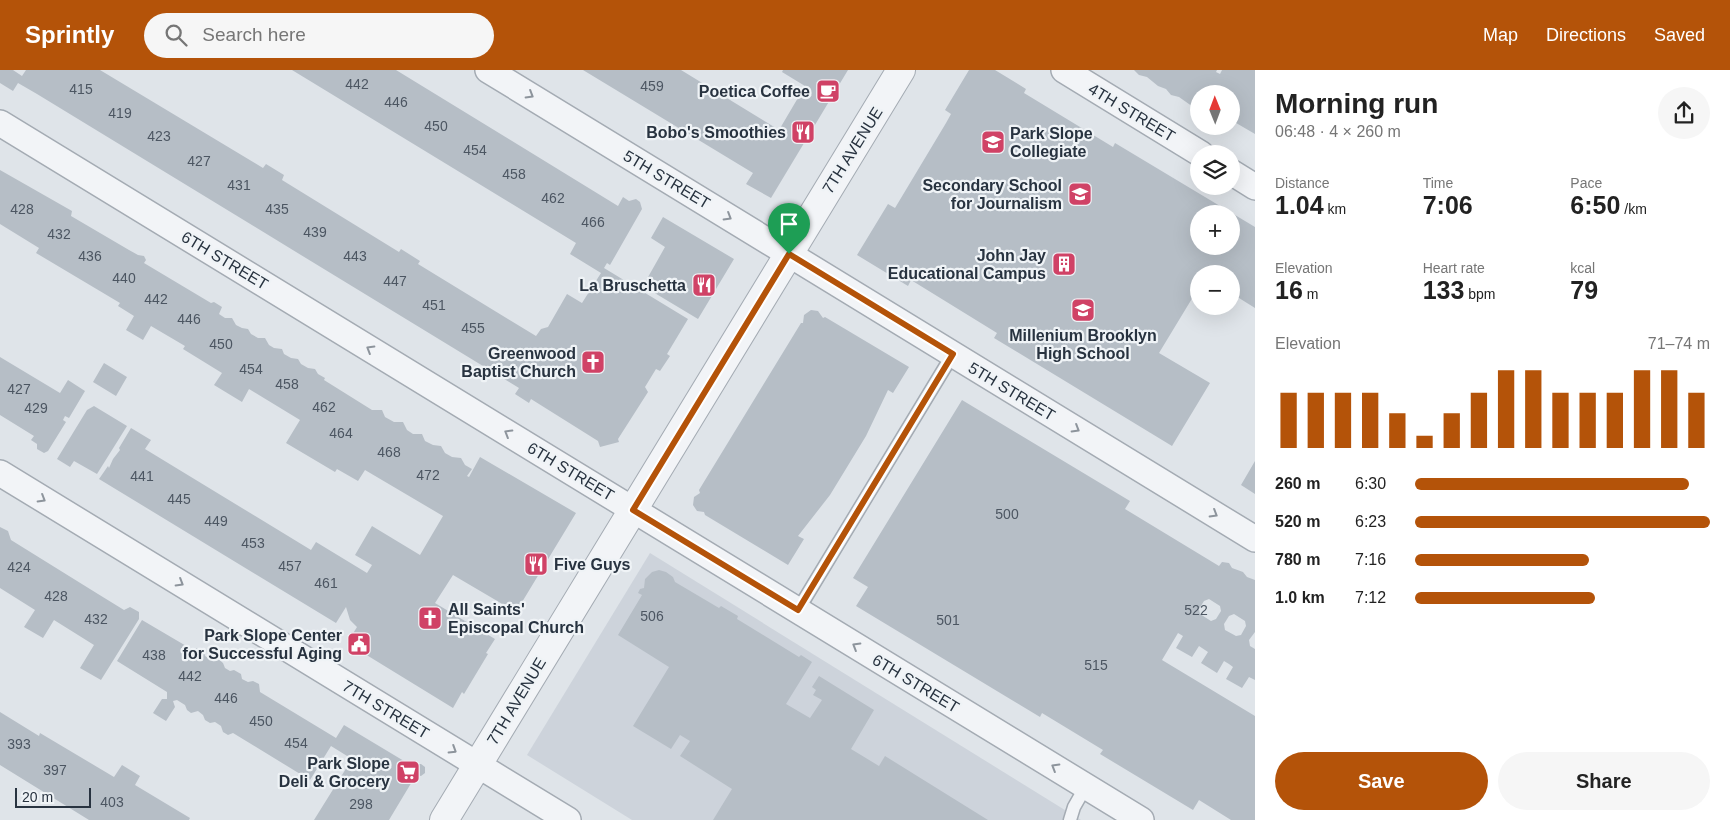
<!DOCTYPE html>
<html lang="en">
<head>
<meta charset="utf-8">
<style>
  body { margin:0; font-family:Arial,sans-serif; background:#f6f6f6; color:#222; height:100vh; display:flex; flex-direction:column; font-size:19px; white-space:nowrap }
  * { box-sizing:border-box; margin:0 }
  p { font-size:16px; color:#767676 }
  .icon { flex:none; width:28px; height:28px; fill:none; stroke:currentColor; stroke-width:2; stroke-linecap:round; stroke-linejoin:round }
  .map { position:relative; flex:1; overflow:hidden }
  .side { display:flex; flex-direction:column; background:#fff; width:475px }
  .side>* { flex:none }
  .needle { width:32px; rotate:359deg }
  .buttons { position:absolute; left:1190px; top:15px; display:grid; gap:10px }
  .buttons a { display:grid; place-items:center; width:50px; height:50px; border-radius:50%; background:#fff; box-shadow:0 5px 20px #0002; font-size:25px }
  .scale { position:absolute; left:15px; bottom:12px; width:76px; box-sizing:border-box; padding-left:5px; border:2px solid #283340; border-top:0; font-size:14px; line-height:18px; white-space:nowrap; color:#283340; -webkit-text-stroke:4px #eff3f6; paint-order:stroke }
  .pin { position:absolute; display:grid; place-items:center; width:42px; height:42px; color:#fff; margin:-51px -21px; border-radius:50% 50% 50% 0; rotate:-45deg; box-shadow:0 0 5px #0007 }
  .pin .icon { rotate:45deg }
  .round { display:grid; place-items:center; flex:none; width:52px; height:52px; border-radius:26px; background:#f6f6f6 }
  .overview { display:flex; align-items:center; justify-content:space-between; height:85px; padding:0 20px }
  h1 { font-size:28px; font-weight:800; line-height:38px }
  .figures { display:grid; grid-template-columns:repeat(3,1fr); gap:8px; height:85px; padding:5px 20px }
  .figures div { display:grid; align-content:center }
  .figures b { font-size:25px; font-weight:800 }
  .figures small { font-size:14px; font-weight:400 }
  .figures p { font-size:14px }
  .chart { height:140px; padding:10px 20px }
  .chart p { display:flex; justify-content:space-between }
  .chart svg { width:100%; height:90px; margin-top:5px; stroke:#b45309; stroke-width:6 }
  .primary-button { display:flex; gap:10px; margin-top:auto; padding:10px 20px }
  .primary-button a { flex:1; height:58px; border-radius:30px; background:#b45309; color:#fff; font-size:20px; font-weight:800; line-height:58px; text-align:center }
  .primary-button a+a { background:#f6f6f6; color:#222 }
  ul { padding:0 20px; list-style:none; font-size:16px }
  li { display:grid; grid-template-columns:80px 60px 1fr; align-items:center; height:38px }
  li i { height:12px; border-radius:6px; background:#b45309 }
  header { display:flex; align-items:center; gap:30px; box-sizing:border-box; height:70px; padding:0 25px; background:#b45309; color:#fff }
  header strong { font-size:24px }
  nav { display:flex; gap:28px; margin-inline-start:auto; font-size:18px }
  .search { width:350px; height:45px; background:#f6f6f6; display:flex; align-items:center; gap:12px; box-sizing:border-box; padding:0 18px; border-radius:28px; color:#767676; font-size:19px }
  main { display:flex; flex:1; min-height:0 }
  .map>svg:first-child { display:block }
</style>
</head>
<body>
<header>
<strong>Sprintly</strong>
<div class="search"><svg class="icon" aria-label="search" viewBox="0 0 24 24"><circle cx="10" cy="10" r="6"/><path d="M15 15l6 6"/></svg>Search here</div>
<nav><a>Map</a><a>Directions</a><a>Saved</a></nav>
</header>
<main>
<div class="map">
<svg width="1255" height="750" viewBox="0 0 1255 750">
  <rect width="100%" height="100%" fill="#dfe4e9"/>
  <path fill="#cdd3db" d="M650 483 1081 750H632L527 685Z"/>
  <path fill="#b6bec6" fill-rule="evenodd" d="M0 0H13L22 6 26 0H100L263 98 266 94 284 105 282 110 399 182 401 179 420 191 418 194 536 266 541 259 548 257 567 224 582 233 601 203 570 184 576 173 292 0H396L618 136 623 127 629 131 636 129 640 132 642 139 610 195 607 193 604 198 688 249 667 284 670 286 660 301 656 299 645 317 648 322 618 369 619 372 600 377 598 371 531 329 529 333 515 324 519 318 37 24 18 13 13 21 0 13Z
    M583 0H681L779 60 805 16 782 2 783 0H848L771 128 746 114 753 103Z
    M969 0H995L1026 19 1024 23 1113 77 1115 73 1255 157V238L1231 223V204H1199V217L1159 283 1210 313 1172 376 994 268 997 263 911 210 908 216 857 185 888 134 895 138 946 53 951 44 945 40ZM1199 144H1231V176H1199Z
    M1134 0H1217L1216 2 1220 4 1222 0H1255V64L1231 50V24H1199V39H1196L1179 27 1171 25 1166 19 1158 16 1147 7 1139 5Z
    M0 100 72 141 71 146 129 180 138 185 144 186 146 190 144 193 211 233 214 232 222 237 219 244 225 248H232L236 255 242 258 248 259 251 264 258 268H265L269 275 274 278 282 279 284 284 291 288 298 289 301 294 308 298 315 299 318 304 325 308 324 310 372 340H382L385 347 394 352H403L407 360 413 364H422L425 371 433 375 441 376 445 383 452 387 461 388 465 395 472 399 467 406 469 407 480 387 576 443 516 542 453 505 435 533 495 569 486 583 488 584 464 624 462 622 453 638 347 573 357 557 350 550 346 537 336 553 99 409 108 396 109 398 113 389 120 380 119 378 131 358 151 370 145 379 311 480 316 472 367 503 372 495 355 485 372 456 420 485 443 446 365 400 358 411 337 399 335 402 286 373 300 350 249 319 242 332 214 315 222 303 183 279 185 276 151 256 143 270 126 260 134 246 118 236 120 233 36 183 39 178 0 154Z
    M663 147 734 189 698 249 643 216 665 177 651 168Z
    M811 240 818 241 823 248 825 247 909 297 893 323 888 320 866 366 830 425 798 466 804 469 788 495 705 445 704 442 697 441 693 435 694 427 700 423 699 420 801 253H803L804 245Z
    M0 287 60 323 68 310 85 321 69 348 65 346 63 350 66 352 48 381 44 383 37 379V374L31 370 34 366 0 345Z
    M104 293 127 307 116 326 93 312Z
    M962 330 1130 431 1125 439 1219 496 1222 492 1229 493 1232 498 1243 502 1247 507 1255 510V562L1249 570 1250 576 1255 579V610L1249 607 1242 618 1226 609 1233 597 1229 594 1224 591 1217 603 1201 593 1208 582 1199 576 1192 587 1176 578 1183 566 1178 563 1162 590 1255 646V750H1231L1199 730 1193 740 1100 684 1103 680 1042 643 1040 647 856 536 868 517 853 508ZM1209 529 1220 536 1221 541 1216 549 1211 551 1200 544 1199 539 1204 531ZM1234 544 1245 551 1246 556 1241 565 1236 566 1225 560 1224 554 1229 546Z
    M94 336 127 356 97 404 74 391 70 397 57 389 87 340Z
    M1255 391V424L1241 415Z
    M0 457 8 461 11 470 98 524 124 540 130 537 139 542V549L101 610 80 598 94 575 54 550 43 568 24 557 35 540 0 518Z
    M659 500 666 502 673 507 675 512 719 538 721 536 738 546 737 549 799 587 801 585 812 592 786 634 810 648 822 630 813 625 816 620 812 617 819 606 874 640 851 679 879 696 885 686 988 750H713L732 719 680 686 690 671 680 665 671 679 633 656 669 597 618 565 642 525 638 523 640 519 644 518 645 509 652 502Z
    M142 550 193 580 197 578 204 582 205 586 212 590 217 588 223 593 225 598 230 601 234 600 241 604 242 609 248 612 253 611 259 614 260 622 336 668 344 655 414 697 417 694H421L425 697V703L421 706 416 705 389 750H314L352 689 331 676 310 710 233 663 228 665 223 662 221 656 215 652 210 653 205 650 203 645 198 641 191 643 187 640 185 635 177 630 173 631 175 637 166 651 153 643 162 629H167V622L117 591Z
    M0 642 39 666 40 663 114 707 122 695 140 706 135 715 190 748 189 750H89L0 695Z"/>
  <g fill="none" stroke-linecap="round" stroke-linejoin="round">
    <g stroke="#a4abb3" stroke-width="15">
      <path id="service" d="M798 540 953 284
        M1070 750 1074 737 1086 716"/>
    </g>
    <g stroke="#a4abb3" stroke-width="28">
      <path id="minor" d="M488 0 1255 469
        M1064 0 1201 84
        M0 53 1141 750
        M1231 102 1255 117
        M0 403 568 750"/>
    </g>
    <g stroke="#a4abb3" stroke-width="30">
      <path id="tertiary" d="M444 750 901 0"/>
    </g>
    <use href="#service" stroke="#f2f4f7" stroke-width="12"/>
    <use href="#minor" stroke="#f2f4f7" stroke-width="25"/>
    <use href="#tertiary" stroke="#f2f4f7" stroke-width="28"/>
  </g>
  <defs><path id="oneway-chevron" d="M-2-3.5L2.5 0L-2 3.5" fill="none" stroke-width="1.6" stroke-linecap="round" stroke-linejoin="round" transform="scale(1.25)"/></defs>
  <g stroke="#8d949c">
    <use href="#oneway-chevron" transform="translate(530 25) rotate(31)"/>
    <use href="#oneway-chevron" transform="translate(728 147) rotate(31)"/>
    <use href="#oneway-chevron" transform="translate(370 279) rotate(-149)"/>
    <use href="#oneway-chevron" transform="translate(1076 359) rotate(31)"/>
    <use href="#oneway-chevron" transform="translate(508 363) rotate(-149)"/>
    <use href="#oneway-chevron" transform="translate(42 429) rotate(31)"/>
    <use href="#oneway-chevron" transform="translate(1214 444) rotate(31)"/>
    <use href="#oneway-chevron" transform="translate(180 513) rotate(31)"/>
    <use href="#oneway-chevron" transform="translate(856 576) rotate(-149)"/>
    <use href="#oneway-chevron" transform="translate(453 680) rotate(32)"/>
    <use href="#oneway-chevron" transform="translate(1055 697) rotate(-149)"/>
  </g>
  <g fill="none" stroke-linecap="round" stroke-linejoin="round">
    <g stroke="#fff" stroke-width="10">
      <path id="route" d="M789 184 953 284 798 540 633 440Z"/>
    </g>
    <use href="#route" stroke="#b45309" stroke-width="6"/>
  </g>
  <defs>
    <g id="cafe-square" transform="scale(1.25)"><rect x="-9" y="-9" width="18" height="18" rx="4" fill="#d04266" stroke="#eff3f6"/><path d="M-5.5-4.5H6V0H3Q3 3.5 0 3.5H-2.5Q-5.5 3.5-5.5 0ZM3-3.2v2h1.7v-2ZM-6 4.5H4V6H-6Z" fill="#fff"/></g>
    <g id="restaurant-square" transform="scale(1.25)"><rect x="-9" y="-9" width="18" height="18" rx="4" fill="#d04266" stroke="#eff3f6"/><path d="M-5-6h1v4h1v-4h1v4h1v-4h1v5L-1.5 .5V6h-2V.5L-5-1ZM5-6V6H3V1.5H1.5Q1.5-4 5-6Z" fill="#fff"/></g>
    <g id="school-square" transform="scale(1.25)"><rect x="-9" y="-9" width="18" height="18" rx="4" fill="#d04266" stroke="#eff3f6"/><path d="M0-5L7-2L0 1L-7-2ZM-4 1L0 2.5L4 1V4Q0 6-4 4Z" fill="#fff"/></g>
    <g id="building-square" transform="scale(1.25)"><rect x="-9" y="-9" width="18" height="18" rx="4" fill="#d04266" stroke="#eff3f6"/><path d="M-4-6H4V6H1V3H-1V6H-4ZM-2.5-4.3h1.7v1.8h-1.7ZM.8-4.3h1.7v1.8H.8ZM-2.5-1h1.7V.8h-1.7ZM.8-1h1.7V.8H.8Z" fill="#fff"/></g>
    <g id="church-square" transform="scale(1.25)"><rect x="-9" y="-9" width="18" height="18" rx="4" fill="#d04266" stroke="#eff3f6"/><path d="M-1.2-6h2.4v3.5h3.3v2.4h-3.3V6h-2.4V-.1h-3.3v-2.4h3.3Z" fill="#fff"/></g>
    <g id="civic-square" transform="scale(1.25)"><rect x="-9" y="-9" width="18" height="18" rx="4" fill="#d04266" stroke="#eff3f6"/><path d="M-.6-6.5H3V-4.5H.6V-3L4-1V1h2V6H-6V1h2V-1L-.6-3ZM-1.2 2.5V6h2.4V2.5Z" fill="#fff"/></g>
    <g id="supermarket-square" transform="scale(1.25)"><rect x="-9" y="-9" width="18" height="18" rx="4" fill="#d04266" stroke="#eff3f6"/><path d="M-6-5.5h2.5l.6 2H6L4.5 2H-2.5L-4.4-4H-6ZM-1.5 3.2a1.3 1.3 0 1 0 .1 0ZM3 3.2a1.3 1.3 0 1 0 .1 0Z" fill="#fff"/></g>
  </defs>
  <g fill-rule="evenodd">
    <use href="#cafe-square" x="828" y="21"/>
    <use href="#restaurant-square" x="803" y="62"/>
    <use href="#school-square" x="993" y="72"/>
    <use href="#school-square" x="1080" y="124"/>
    <use href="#building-square" x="1064" y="194"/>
    <use href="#restaurant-square" x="704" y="215"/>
    <use href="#school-square" x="1083" y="240"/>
    <use href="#church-square" x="593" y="292"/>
    <use href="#restaurant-square" x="536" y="494"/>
    <use href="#church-square" x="430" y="548"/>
    <use href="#civic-square" x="359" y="574"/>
    <use href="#supermarket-square" x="408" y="702"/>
  </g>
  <g text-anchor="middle" stroke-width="4.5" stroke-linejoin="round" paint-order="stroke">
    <g font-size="14" fill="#4c5662">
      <text x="357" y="19">442</text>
      <text x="652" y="21">459</text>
      <text x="81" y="24">415</text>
      <text x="396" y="37">446</text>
      <text x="120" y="48">419</text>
      <text x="436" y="61">450</text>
      <text x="159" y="71">423</text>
      <text x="475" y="85">454</text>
      <text x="199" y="96">427</text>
      <text x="514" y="109">458</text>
      <text x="239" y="120">431</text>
      <text x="553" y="133">462</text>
      <text x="22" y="144">428</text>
      <text x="277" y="144">435</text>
      <text x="593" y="157">466</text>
      <text x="315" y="167">439</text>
      <text x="59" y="169">432</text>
      <text x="90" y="191">436</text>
      <text x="355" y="191">443</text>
      <text x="124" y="213">440</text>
      <text x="395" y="216">447</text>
      <text x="156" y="234">442</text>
      <text x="434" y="240">451</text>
      <text x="189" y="254">446</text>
      <text x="473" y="263">455</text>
      <text x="221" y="279">450</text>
      <text x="251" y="304">454</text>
      <text x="287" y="319">458</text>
      <text x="19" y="324">427</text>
      <text x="324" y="342">462</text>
      <text x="36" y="343">429</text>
      <text x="341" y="368">464</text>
      <text x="389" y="387">468</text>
      <text x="428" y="410">472</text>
      <text x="142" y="411">441</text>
      <text x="179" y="434">445</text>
      <text x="1007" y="449">500</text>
      <text x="216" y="456">449</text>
      <text x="253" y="478">453</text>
      <text x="290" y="501">457</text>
      <text x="19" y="502">424</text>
      <text x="326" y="518">461</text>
      <text x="56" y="531">428</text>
      <text x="1196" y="545">522</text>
      <text x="652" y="551">506</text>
      <text x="96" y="554">432</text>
      <text x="948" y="555">501</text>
      <text x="154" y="590">438</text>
      <text x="1096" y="600">515</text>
      <text x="190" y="611">442</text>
      <text x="226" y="633">446</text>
      <text x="261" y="656">450</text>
      <text x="296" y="678">454</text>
      <text x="19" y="679">393</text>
      <text x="55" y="705">397</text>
      <text x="112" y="737">403</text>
      <text x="361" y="739">298</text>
    </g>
    <g font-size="16" font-weight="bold" fill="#283340" stroke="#eff3f6" text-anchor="end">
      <text x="810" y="27">Poetica Coffee</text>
      <text x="786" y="68">Bobo's Smoothies</text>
      <text x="1010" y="69" text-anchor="start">Park Slope<tspan x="1010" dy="18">Collegiate</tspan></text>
      <text x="1062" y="121">Secondary School<tspan x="1062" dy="18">for Journalism</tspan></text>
      <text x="1046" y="191">John Jay<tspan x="1046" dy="18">Educational Campus</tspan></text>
      <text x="686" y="221">La Bruschetta</text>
      <text x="1083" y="271" text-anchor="middle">Millenium Brooklyn<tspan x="1083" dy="18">High School</tspan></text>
      <text x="576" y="289">Greenwood<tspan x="576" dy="18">Baptist Church</tspan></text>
      <text x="554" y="500" text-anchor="start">Five Guys</text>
      <text x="448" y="545" text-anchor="start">All Saints'<tspan x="448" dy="18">Episcopal Church</tspan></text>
      <text x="342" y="571">Park Slope Center<tspan x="342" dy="18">for Successful Aging</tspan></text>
      <text x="390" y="699">Park Slope<tspan x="390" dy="18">Deli &amp; Grocery</tspan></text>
    </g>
    <g font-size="16" fill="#283340" stroke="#eff3f6">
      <text transform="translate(1132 42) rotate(31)" y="6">4TH STREET</text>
      <text transform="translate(852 80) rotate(-58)" y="6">7TH AVENUE</text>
      <text transform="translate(667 109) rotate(31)" y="6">5TH STREET</text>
      <text transform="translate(225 190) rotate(31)" y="6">6TH STREET</text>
      <text transform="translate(1012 321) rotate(31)" y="6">5TH STREET</text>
      <text transform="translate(571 401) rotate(31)" y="6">6TH STREET</text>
      <text transform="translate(916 613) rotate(31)" y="6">6TH STREET</text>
      <text transform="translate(516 631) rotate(-59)" y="6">7TH AVENUE</text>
      <text transform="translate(386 639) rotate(31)" y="6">7TH STREET</text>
    </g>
  </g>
</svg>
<div class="buttons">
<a><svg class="needle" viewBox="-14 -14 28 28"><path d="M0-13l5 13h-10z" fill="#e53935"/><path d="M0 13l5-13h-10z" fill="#767676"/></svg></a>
<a><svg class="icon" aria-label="layers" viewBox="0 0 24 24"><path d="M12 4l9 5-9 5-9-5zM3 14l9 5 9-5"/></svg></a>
<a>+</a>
<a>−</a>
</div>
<div class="scale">20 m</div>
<div class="pin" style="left:789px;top:184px;background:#1e9e55"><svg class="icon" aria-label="arrive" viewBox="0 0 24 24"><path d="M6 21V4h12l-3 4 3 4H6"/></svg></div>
</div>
<section class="side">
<div class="overview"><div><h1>Morning run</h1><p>06:48 · 4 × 260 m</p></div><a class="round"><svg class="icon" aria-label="share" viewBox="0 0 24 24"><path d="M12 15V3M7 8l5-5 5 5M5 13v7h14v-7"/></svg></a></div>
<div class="figures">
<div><p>Distance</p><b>1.04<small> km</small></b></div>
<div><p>Time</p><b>7:06</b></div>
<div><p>Pace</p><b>6:50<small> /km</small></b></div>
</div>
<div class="figures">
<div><p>Elevation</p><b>16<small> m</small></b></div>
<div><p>Heart rate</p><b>133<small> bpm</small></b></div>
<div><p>kcal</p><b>79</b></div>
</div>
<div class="chart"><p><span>Elevation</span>71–74 m</p>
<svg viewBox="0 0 160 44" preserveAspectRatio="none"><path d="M5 44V17M15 44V17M25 44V17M35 44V17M45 44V27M55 44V38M65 44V27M75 44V17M85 44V6M95 44V6M105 44V17M115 44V17M125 44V17M135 44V6M145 44V6M155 44V17"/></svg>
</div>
<ul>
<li><b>260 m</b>6:30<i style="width:93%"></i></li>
<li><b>520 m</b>6:23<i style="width:100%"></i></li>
<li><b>780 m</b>7:16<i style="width:59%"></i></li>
<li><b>1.0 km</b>7:12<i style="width:61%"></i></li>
</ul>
<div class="primary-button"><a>Save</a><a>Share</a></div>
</section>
</main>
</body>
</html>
